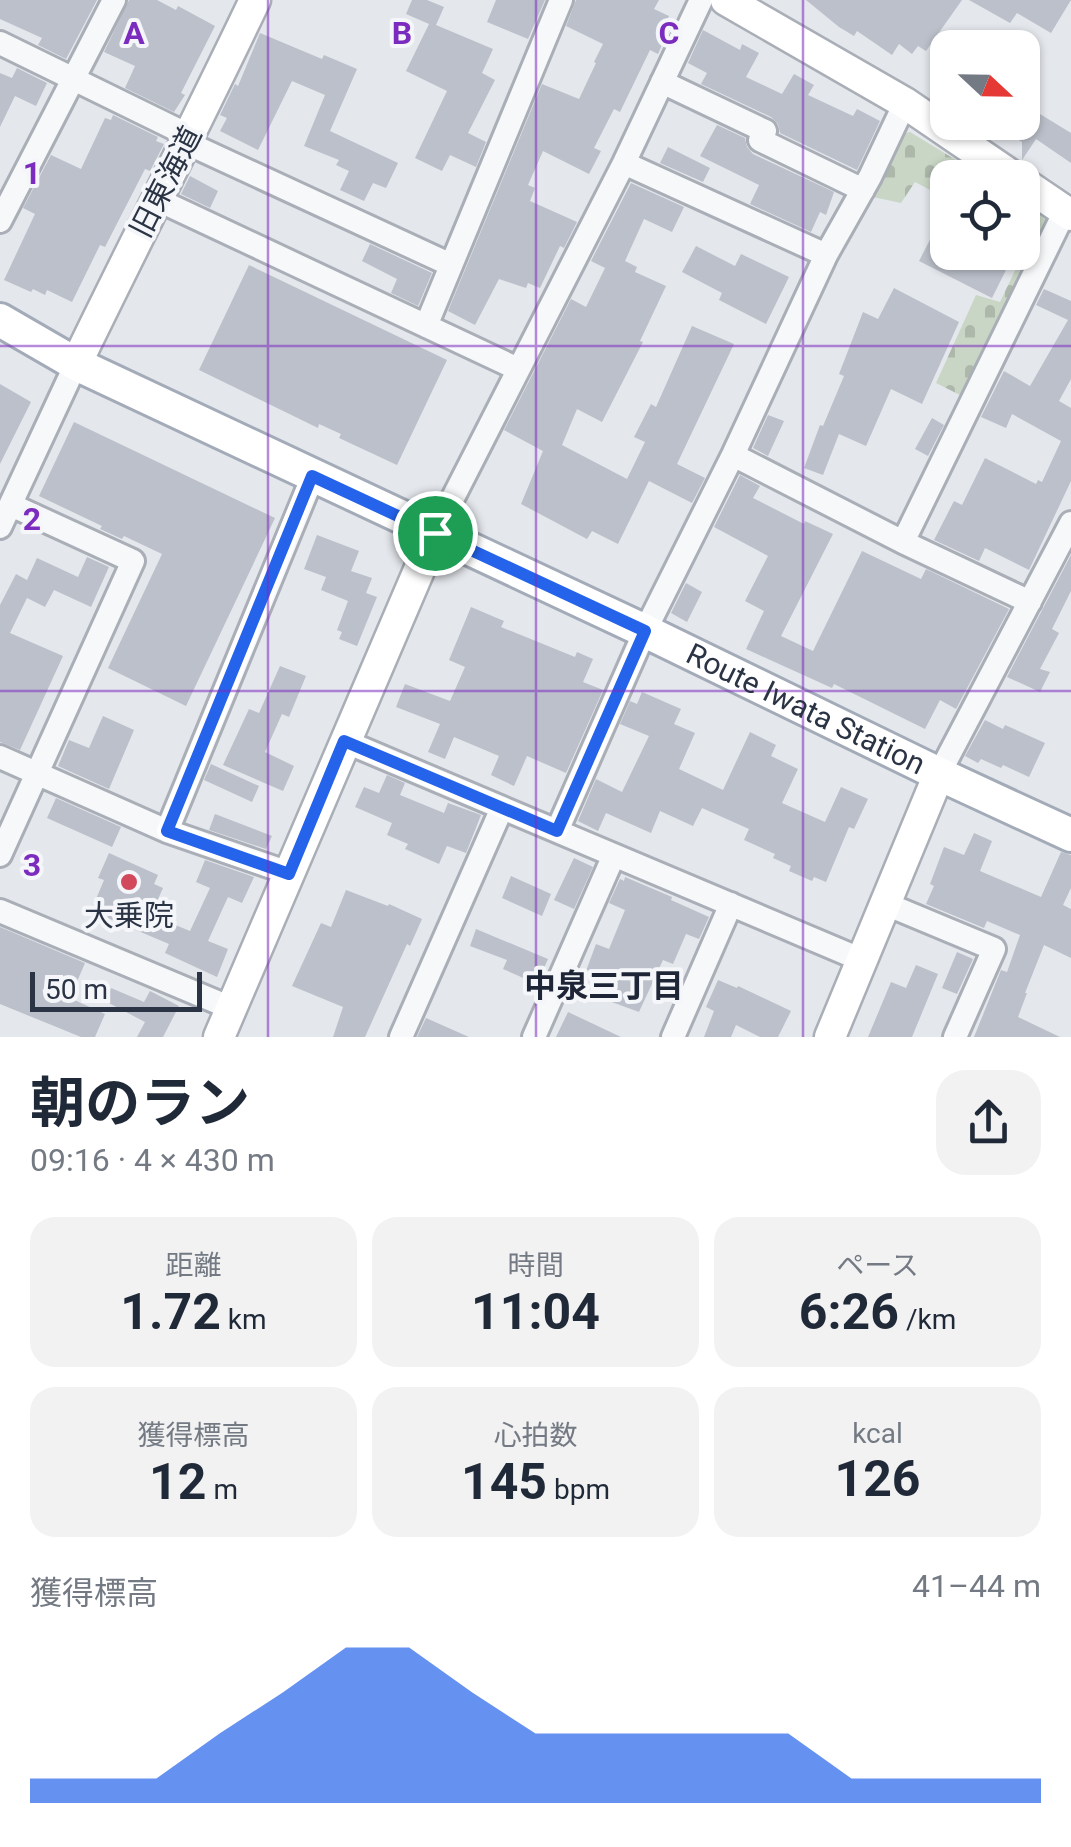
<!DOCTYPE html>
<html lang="ja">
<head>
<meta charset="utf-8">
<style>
  body { margin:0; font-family:Roboto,"Noto Sans JP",sans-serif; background:#f2f2f3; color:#1f2937; height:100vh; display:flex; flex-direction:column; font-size:38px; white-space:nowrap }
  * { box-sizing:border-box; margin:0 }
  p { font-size:32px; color:#747a83 }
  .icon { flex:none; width:55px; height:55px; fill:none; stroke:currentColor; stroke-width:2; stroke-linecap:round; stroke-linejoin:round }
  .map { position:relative; height:1037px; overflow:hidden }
  .details { display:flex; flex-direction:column; background:#fff; flex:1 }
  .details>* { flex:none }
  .needle { width:65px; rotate:112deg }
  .tools { position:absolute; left:930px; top:30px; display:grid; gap:20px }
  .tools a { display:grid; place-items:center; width:110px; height:110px; border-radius:20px; background:#fff; box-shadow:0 2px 8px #0004; font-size:50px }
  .scale { position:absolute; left:30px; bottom:25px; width:172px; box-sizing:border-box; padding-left:10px; border:5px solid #2b3445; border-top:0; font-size:28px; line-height:35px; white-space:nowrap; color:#2b3445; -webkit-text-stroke:8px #f4f6f9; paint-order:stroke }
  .pin { position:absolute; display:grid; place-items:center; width:85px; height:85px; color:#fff; margin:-42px; border:5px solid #fff; border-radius:50%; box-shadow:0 2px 10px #0007 }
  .round { display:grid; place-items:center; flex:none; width:105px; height:105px; border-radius:30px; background:#f2f2f3 }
  .headline { display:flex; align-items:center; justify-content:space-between; height:170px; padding:0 30px }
  h1 { font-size:55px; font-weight:700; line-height:75px }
  .figures { display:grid; grid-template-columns:repeat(3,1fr); gap:15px; height:170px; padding:10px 30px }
  .figures div { display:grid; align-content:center; border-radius:25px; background:#f2f2f3; text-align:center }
  .figures b { font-size:50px; font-weight:700 }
  .figures small { font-size:28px; font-weight:400 }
  .figures p { font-size:28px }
  .chart { height:280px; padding:20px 30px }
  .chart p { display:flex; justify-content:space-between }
  .chart svg { width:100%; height:180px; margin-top:10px; fill:#2563eb; opacity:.7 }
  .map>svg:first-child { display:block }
</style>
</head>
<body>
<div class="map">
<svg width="1071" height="1037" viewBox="0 0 1071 1037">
  <defs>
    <pattern id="cemetery-stones" width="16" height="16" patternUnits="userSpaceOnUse" patternTransform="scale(2.5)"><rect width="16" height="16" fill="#c9d6c5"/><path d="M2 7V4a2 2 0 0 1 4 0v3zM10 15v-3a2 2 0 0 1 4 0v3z" fill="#adb8ab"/></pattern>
  </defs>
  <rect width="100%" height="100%" fill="#e4e7ec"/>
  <path fill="url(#cemetery-stones)" d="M910 132 984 177 948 178 947 199 915 182 901 203 868 196 898 135Z
    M1023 201 1050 218 966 398 936 383 976 295 1000 302 1022 256 1016 253 1022 252Z"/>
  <path fill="#bbc0ca" d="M0 0H97L66 59 38 45 42 38 0 19Z
    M129 0H157L176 10 178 6 215 26 181 93 185 95 174 112 125 88 135 66 104 52Z
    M412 0H427L444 7 436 25 493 49 482 73 495 80 468 133 486 142 476 167 450 155 442 171 415 158 447 91 406 71 429 24 406 14Z
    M496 0H545L528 39 487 22Z
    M576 0H659L654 9 669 16 660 36 665 38 658 54 650 50 620 112 614 109 594 148 601 151 589 174 543 151 528 185 535 188 530 201 577 222 564 248 560 246 540 288 528 283 526 288 499 279 475 325 448 311 542 84 579 99 596 63 594 62 603 44 566 26Z
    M806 0H962L926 51 918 46 912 54 899 44 892 55 857 31 854 36 839 27Z
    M969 0H1071L1051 33 1017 13 1010 23Z
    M703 30 740 50 742 44 759 53 746 77 782 94 794 74 814 85 808 95 853 116 857 109 880 121 857 170 780 133 778 124 771 117 701 84 707 73 688 63Z
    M260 33 322 59 324 55 357 69 330 131 398 163 386 188 373 183 364 201 340 190 349 171 336 165 339 160 304 146 325 95 292 81 258 150 220 131 227 118 220 115 235 84 238 86Z
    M17 68 47 83 36 106 15 96 0 127V73L12 78Z
    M1022 103 1071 133V163L1036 139 1022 160V142L991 122H1022Z
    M113 115 158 137 156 141 164 144 150 171 145 169 105 247 100 245 72 302 47 290 45 295 33 289 31 292 4 280 35 214 23 208 51 155 81 169 105 118 111 120Z
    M717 125 745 138 747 147 753 154 834 192 826 215 820 212 811 232 750 204 759 185 700 156Z
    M668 147 710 168 703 182 660 163Z
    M190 176 218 191 210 208 181 194Z
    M631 183 684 207 672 232 644 219 625 261 637 267 635 272 666 286 640 341 643 342 602 422 577 409 562 445 627 479 645 442 634 437 651 404 656 407 692 326 734 344 677 464 705 478 692 503 649 481 618 544 592 531 587 539 521 504 543 451 504 430 571 299 586 307 605 268 591 261Z
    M948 205V252H995L1011 260 992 298 919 261Z
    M370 244 432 273 418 306 391 293 397 279 362 261Z
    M696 246 735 266 741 254 789 277 766 324 719 300 722 293 682 272Z
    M249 265 447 360 397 465 339 438 341 434 319 424 318 428 199 370Z
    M894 288 959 322 922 404 891 389 866 446 839 434 823 475 804 468 820 425 823 426 844 376 839 374 863 312 878 319Z
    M1044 289 1071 301V379L1059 401 1071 408V481L1029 570 985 548 979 561 934 540 954 501 962 505 985 458 1036 484 1038 480 1042 482 1061 441 1012 414 1006 428 981 417 1004 371 1030 386 1068 320 1036 305Z
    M0 384 31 402 0 464Z
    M768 415 784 421 768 456 753 448Z
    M932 418 944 425 928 456 915 449Z
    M74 422 275 518 186 706 108 668 162 554 124 536 122 539 100 529 102 526 39 496Z
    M740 475 760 486 753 498 804 524 805 521 833 534 781 636 813 651 862 551 921 579 926 569 1009 609 956 709 940 700 925 729 834 684 832 688 746 649 764 611 745 601 768 556 714 527Z
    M317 535 359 551 351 571 372 578 366 593 377 597 357 646 339 639 342 632 337 630 348 601 321 590 326 577 304 569Z
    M1071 555V591L1052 629 1059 633 1040 669 1050 672 1040 692 1007 677Z
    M87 557 109 567 91 607 54 590 45 607 27 598 10 633 63 656 20 750 0 742V605L16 574 27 580 37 558 78 577Z
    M686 583 702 592 687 622 671 613Z
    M471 607 504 621 501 627 575 657 577 652 593 659 583 682 603 690 566 773 527 756 514 786 491 775 499 756 454 737 445 759 428 752 440 724 396 707 405 684 450 701 465 667 449 660Z
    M280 666 306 676 289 717 282 714 265 752 294 766 283 791 223 765 249 709 259 713Z
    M642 692 681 709 674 724 695 733 679 769 723 790 750 732 776 745 771 756 798 769 782 803 825 822 841 787 868 799 854 829 849 827 826 882 814 877 812 881 789 871 791 866 773 858 775 854 744 840 749 829 702 808 693 826 660 811 651 833 606 813 598 831 578 821 596 779 622 792 649 736 620 724 630 701 637 704Z
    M103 716 134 730 109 789 58 766 69 740 89 748Z
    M985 720 1003 729 1005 725 1045 743 1029 777 1003 765 1001 768 981 759 978 763 965 756Z
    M211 764 259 786 252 802 204 780Z
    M387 775 405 783 400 795 444 813 448 803 481 815 466 853 447 846 439 864 405 849 408 844 387 835 392 823 355 807 364 787 379 793Z
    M56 798 121 827 112 847 47 818Z
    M215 814 272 836 266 849 209 830Z
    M974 833 992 841 980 871 1041 897 1061 852 1071 855V888L1063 905 1071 909V958L1044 945 1025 993H1027L1018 1017 1060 1037H974L1001 970 1007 972 1020 935 987 921 984 928 926 904 934 886 930 884 944 847 964 855Z
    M109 853 158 875 154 884 163 888 151 915 190 931 210 888 196 882 205 860 254 877 242 903 228 897 208 941 228 949 217 977 165 953 169 944 91 911 104 880 98 878Z
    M574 858 593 867 574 909 554 900Z
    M511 876 551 894 542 916 502 898Z
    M625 877 672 897 671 900 709 917 699 939 686 934 673 964 663 960 639 1012 590 994 597 975 586 971 596 944 609 949 625 910 609 903 620 879 624 881Z
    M346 890 388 906 389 904 422 919 410 946 407 944 365 1037H333L343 1007 292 986 321 923 331 927Z
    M0 927 85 963 70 998 105 1014 95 1037H81L0 1004Z
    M476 929 548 959 537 984 503 969 507 960 470 946Z
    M957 952 973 959 957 994 942 988Z
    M916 965 938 974 912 1037H868L891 982 906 988Z
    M718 980 737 988 738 986 791 1011 778 1037H760L736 1025 731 1037H704L714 1011 706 1007Z
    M111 988 144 1002 150 991 179 1006 163 1037H137L145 1022 105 1001Z
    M568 1012 621 1037H556Z
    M426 1018 469 1037H417Z"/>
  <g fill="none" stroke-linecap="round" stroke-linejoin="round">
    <g stroke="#a9aeb7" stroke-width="28">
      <path id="street" d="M0 43 190 136
        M662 82 765 131 760 140 863 190
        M187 143 451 265
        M624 163 826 255
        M156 199 518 369
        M0 221 114 0
        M426 326 561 0
        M733 455 903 542 1030 602
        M0 527 76 364
        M435 533 624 163 701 0
        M903 542 1065 211
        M344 741 862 960
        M0 757 167 831 289 873
        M939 774 1071 523
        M167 831 313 476
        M557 831 645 631 733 455 826 255 870 177 905 103
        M0 855 133 561 11 505
        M886 904 994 949 955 1037
        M0 911 231 1008
        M401 1037 502 808
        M534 1037 614 855
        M673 1037 731 904"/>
    </g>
    <g stroke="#a9aeb7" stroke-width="35">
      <path id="secondary" d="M726 0 905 103 1015 178
        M1022 182 1071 215
        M76 364C135 242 197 122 255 0
        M219 1037 435 533
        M830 1037 939 774"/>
    </g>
    <g stroke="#a3abb8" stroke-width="38">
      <g id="primary">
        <path id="s1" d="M0 320 76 364 645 631 939 774 1071 835"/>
      </g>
    </g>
    <use href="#street" stroke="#f7f8fa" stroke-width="22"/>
    <use href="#secondary" stroke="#fff" stroke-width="30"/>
    <use href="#primary" stroke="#fff" stroke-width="32"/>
  </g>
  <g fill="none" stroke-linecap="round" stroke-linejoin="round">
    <g stroke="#fff" stroke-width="20">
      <path id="route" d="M312 476 645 631 557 831 344 741 289 874 167 831Z"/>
    </g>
    <use href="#route" stroke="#2563eb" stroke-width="12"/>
  </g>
  <path fill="none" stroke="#7b2cbf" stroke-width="2.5" stroke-opacity="0.55" d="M268 0V1037M536 0V1037M803 0V1037M0 346H1071M0 691H1071"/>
  <circle fill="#d1495b" stroke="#f4f6f9" stroke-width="4" cx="129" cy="882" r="10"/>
  <g text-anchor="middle" stroke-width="8" stroke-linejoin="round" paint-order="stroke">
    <g font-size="30" fill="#2b3445" stroke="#f4f6f9">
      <text transform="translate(166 182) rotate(-63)" y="10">旧東海道</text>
      <text dy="10" stroke="none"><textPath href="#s1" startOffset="895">Route Iwata Station</textPath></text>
    </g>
    <g font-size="30" fill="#2b3445" stroke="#f4f6f9">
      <text x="129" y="926">大乗院</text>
    </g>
    <g font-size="32" font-weight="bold" fill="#1d2536" stroke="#f4f6f9">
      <text x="604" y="997">中泉三丁目</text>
    </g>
  </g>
  <g font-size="32" text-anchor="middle" font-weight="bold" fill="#7b2cbf" stroke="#f4f6f9" stroke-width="8" stroke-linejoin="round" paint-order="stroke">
    <text x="134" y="44">A</text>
    <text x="402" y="44">B</text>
    <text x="669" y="44">C</text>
    <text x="32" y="184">1</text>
    <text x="32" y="530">2</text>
    <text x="32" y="876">3</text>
  </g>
</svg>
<div class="tools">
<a><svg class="needle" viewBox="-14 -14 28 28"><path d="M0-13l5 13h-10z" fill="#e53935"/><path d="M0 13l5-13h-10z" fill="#747a83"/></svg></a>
<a><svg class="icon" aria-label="locate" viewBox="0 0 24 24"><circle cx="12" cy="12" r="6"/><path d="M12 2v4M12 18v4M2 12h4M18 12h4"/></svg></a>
</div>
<div class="scale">50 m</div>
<div class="pin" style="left:435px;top:533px;background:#1e9e55"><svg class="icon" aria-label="arrive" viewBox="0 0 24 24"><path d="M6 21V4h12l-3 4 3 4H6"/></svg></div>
</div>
<section class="details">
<div class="headline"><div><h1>朝のラン</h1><p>09:16 · 4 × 430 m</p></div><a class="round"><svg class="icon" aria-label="share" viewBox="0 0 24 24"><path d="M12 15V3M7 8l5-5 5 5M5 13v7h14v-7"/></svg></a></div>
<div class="figures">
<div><p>距離</p><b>1.72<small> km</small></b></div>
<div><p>時間</p><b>11:04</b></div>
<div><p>ペース</p><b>6:26<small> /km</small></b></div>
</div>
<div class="figures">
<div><p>獲得標高</p><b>12<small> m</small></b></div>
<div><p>心拍数</p><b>145<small> bpm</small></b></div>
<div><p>kcal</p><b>126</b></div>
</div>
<div class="chart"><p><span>獲得標高</span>41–44 m</p>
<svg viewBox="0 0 160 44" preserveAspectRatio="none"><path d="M0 44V38L10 38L20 38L30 27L40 17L50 6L60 6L70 17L80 27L90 27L100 27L110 27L120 27L130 38L140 38L150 38L160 38V44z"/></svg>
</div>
</section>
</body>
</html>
